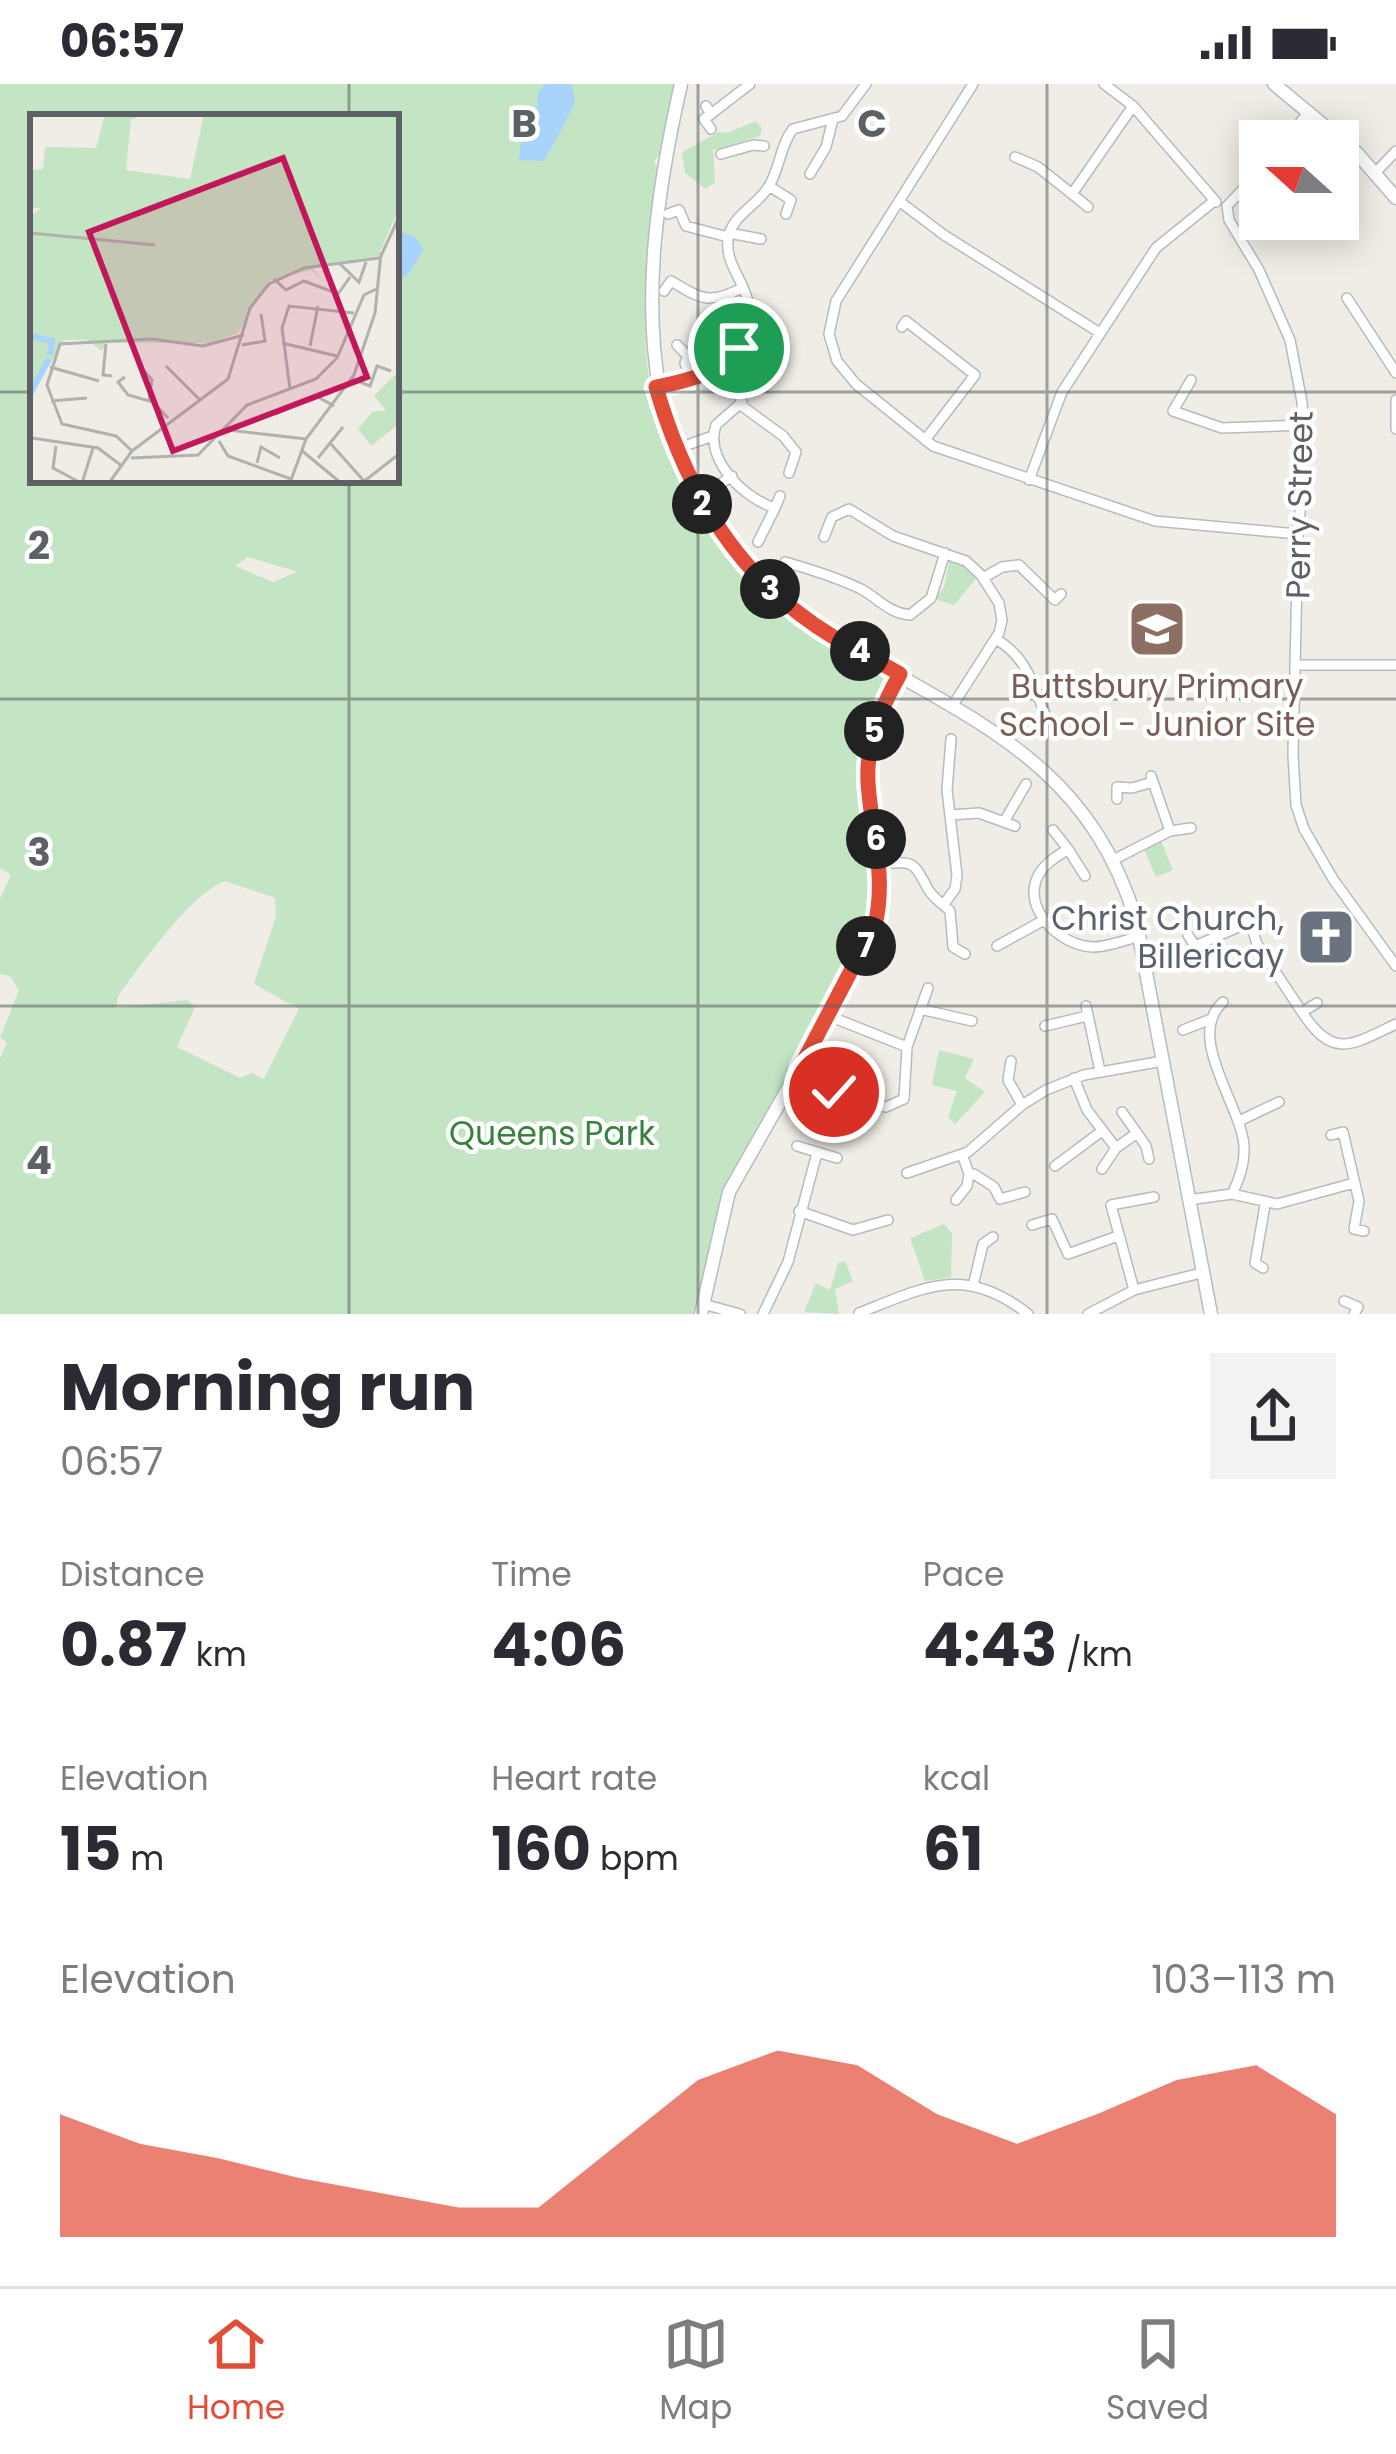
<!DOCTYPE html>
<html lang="en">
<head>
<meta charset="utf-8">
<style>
  body { margin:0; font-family:Poppins,sans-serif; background:#f2f2f3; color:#2b2b33; height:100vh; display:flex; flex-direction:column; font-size:45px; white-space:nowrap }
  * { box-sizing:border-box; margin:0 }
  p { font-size:39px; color:#7c7c81 }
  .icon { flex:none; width:66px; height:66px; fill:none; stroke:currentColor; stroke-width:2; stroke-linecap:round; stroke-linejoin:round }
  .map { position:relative; height:1230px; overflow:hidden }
  .panel { display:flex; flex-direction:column; background:#fff; flex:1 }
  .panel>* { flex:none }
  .needle { width:78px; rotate:291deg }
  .controls { position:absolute; left:1239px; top:36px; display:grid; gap:24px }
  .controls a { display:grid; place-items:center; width:120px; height:120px; border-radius:0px; background:#fff; box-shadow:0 6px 30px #0003; font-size:60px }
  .pin { position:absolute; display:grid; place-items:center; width:102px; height:102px; color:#fff; margin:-51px; border:6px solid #fff; border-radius:50%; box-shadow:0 3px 12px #0007 }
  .km { position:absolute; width:60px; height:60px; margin:-30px; border-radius:50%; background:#222; color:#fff; font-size:33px; line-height:60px; text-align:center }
  .round { display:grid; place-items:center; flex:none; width:126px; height:126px; border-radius:0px; background:#f2f2f3 }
  .summary { display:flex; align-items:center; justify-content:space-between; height:204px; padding:0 60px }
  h1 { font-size:66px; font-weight:700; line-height:90px }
  .stats { display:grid; grid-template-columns:repeat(3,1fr); gap:18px; height:204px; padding:12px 60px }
  .stats div { display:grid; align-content:center }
  .stats b { font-size:60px; font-weight:700 }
  .stats small { font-size:33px; font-weight:400 }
  .stats p { font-size:33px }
  .chart { height:336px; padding:24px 60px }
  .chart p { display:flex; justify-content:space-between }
  .chart svg { width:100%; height:216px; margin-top:12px; fill:#e24d37; opacity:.7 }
  .status { display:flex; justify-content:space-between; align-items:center; height:84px; padding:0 60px; background:#fff; direction:ltr }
  .status svg { height:33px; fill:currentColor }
  .dock { display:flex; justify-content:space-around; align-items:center; height:168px; border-top:3px solid #e1e1e2; background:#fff; font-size:33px; color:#7c7c81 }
  .dock a { display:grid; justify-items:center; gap:6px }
  .dock .active { color:#e24d37 }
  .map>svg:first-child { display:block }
</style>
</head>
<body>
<div class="status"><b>06:57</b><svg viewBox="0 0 49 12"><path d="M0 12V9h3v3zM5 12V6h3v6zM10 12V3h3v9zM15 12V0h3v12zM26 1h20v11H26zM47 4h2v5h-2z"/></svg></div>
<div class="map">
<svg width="1396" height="1230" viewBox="0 0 1396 1230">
  <rect width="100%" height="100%" fill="#efede5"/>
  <path fill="#c3e5c4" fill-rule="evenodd" d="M0 0H675L664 64 654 78 660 88C653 146 644 204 646 263 654 418 753 522 883 592 886 621 864 652 860 683 856 721 873 759 873 797 874 820 867 840 860 862L724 1105 694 1230H0V975L7 958 0 954 19 906 10 892 0 890V815L11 791 0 784ZM33 33H396V396H33ZM248 473 295 487V489L273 498 235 482ZM225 797 275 814 276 832 254 900 299 925 264 995 252 989 240 994 177 963 195 923 187 916 116 924 118 912C141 881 190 810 225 797Z
    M756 37 762 44 760 52 713 66 715 98 706 105 685 89 682 68 719 48 727 49Z
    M950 475 963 480 976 495 954 521 935 515 944 503Z
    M1159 752 1173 786 1156 793 1142 760Z
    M939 966 974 975 965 994 985 1008 955 1040 948 1033 957 1007 932 1001Z
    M944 1140 952 1150 951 1193 925 1197 910 1154Z
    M845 1177 853 1197 835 1205 839 1230 804 1228 816 1199 830 1206 838 1179Z"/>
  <path fill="#a8d3fb" d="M572 0 575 18C569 30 550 70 543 77L519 76 521 58 536 43 538 8 546 0Z
    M396 146 415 153 424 165 408 191 396 200Z"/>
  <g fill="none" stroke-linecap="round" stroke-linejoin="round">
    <g stroke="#b7babe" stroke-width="12">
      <path id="street" d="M973 0 836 217 829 250 837 277 856 300 933 362 1155 437 1298 450
        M1104 0 1133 22 1216 118
        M706 22 711 30 750 0
        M711 45 704 35 711 30
        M1285 57 1307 30
        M721 70 753 61 764 62
        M1015 73 1038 83 1072 110 1133 22
        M1376 88 1396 67
        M810 90 826 63 833 35
        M769 102 791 116 786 130
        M1072 110 1088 123
        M899 117 944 151 1100 249
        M1227 122 1229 136 1259 186 1290 256 1302 318 1305 370 1298 450 1293 671 1296 721 1304 745 1333 795 1396 882
        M1227 122 1260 87
        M668 130 679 126 686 142 728 153
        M729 149 761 155
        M664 207 671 197C701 215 709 221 742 204
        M1347 214 1396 289
        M902 243 906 237 975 291 925 356
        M677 261 688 272 685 279 691 295
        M723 282 742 318 716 341C704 376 745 415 775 424L780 412
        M1191 296 1173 327 1222 344 1304 341
        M657 303C699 294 760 275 748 218 744 197 725 179 728 156 730 133 755 123 767 105 780 87 779 63 793 45L842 32 866 0
        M1396 316V345
        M742 322 783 352 796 368 789 389
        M690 360 713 352
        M1029 396 1062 308 1156 164 1214 117
        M711 406 732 392
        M824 453 832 433 849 425 893 452 966 477 981 491 999 519 1002 536 999 549 953 621
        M758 458 775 424
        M785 478C810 485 835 493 859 504 877 513 888 529 910 531L931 514 945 469
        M983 494 1002 483 1019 481 1055 516 1061 510
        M996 555C1029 575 1032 601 1047 634
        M1295 581H1396
        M1151 692 1170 747
        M1117 715V703L1132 704 1153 698
        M950 731 979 729 1015 742
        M1004 738 1026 700
        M1053 746 1068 765C1058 772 1046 778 1039 790 1020 824 1060 862 1093 863 1108 863 1125 856 1140 852
        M1068 765 1085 792
        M1113 776 1170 747 1191 744
        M880 780C914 777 913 777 928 805 933 814 943 820 950 827L953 863 965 870
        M944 820 955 805 957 791 947 706 951 655
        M1188 851 1195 862 1250 838 1257 860 1302 928
        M997 862 1044 836
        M1223 918C1184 953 1243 1024 1244 1063 1245 1079 1239 1096 1232 1110
        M1317 919 1302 928C1333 976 1352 961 1396 940
        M1086 922 1100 987
        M920 925 972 937
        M829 932 907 963 928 904
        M1045 942 1087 932
        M1183 946 1211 935
        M1011 977 1008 996 1022 1021
        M800 984 818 1000 834 1008 842 1000
        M1074 994 1087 1026 1116 1064 1137 1049 1122 1028
        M864 1025 870 1020 886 1023 904 1015 907 963
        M1239 1037 1279 1018
        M1137 1049 1146 1062 1149 1075
        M1331 1051 1343 1048 1359 1117 1354 1145 1364 1147
        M797 1062 837 1074
        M962 1070 969 1090H974L994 1103 1000 1115 1025 1108
        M1055 1082 1102 1047
        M1102 1085 1116 1064
        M907 1089 968 1068 1022 1021 1046 1006 1084 991 1163 977
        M956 1116 967 1102 969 1090
        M1188 1116 1232 1110 1277 1120 1354 1099
        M799 1127 853 1146 888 1136
        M1032 1141 1052 1135 1068 1170 1118 1152
        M1263 1184 1255 1179 1265 1121
        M973 1202 983 1160 993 1153
        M1134 1206 1111 1121 1154 1113
        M1344 1217 1358 1223 1354 1230
        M703 1220 740 1230
        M859 1229C925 1203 965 1180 1028 1230
        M763 1230 788 1178 817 1069
        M1088 1230 1134 1206 1201 1189"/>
    </g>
    <g stroke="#b8bbc0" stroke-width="15">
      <path id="secondary" d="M681 0C633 212 622 424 833 553 964 634 1086 672 1136 836L1211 1230
        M1274 0 1356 68 1396 114
        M701 1230 729 1108 829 932 875 841 880 817V780L868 699V675L878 633 900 590"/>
    </g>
    <use href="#street" stroke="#fff" stroke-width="9"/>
    <use href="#secondary" stroke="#fff" stroke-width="12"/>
  </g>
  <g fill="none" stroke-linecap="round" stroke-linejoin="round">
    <g stroke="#fff" stroke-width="24">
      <path id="route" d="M739 264C720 290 686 297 656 303 686 407 739 497 835 554 856 567 878 577 900 590 881 624 866 658 868 698 871 748 887 791 875 841L800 984 818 1000 834 1008"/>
    </g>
    <use href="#route" stroke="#e24d37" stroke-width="15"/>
  </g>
  <path fill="none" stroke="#5d6065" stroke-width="3" stroke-opacity="0.55" d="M349 0V33M698 0V1230M1047 0V1230M0 308H33M396 308H1396M349 396V1230M0 615H1396M0 922H1396"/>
  <defs>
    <g id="school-square" transform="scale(3)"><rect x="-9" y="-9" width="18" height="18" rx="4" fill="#8d6e63" stroke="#fff"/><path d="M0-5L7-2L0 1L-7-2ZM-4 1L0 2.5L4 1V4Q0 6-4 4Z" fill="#fff"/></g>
    <g id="church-square" transform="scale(3)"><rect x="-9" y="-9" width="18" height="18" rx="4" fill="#6b7280" stroke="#fff"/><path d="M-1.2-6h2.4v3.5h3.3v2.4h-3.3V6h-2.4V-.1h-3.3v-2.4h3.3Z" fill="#fff"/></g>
  </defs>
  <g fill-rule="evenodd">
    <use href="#school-square" x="1157" y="545"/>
    <use href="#church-square" x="1326" y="853"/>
  </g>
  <g text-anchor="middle" stroke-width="9" stroke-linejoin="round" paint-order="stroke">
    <g font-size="33" fill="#5d6065" stroke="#fff">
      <text transform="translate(1299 421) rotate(-89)" y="12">Perry Street</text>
    </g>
    <g font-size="33" fill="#785e54" stroke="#fff">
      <text x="1157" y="614">Buttsbury Primary<tspan x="1157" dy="38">School - Junior Site</tspan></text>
    </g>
    <g font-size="33" fill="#5b616d" stroke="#fff" text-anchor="end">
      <text x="1284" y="846">Christ Church,<tspan x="1284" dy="38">Billericay</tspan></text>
    </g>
    <g font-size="33" fill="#38813f" stroke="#fff">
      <text x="552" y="1061">Queens Park</text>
    </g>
  </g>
  <g transform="translate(30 30)">
    <rect width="369" height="369" fill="#efede5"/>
    <path d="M75 0H114L101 6 96 56 160 65 174 0H369L366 101 348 142 282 153 292 166 281 156 239 167 208 219 180 229H76L72 237 57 226H35L0 282V103L12 93 0 95V56L13 55 15 33 66 34ZM369 257V310L341 332 328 315 342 298 356 296 344 282Z" fill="#c3e5c4"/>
    <path fill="none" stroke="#a8d3fb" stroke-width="6" d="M0 222 22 227 20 241M0 280 19 245"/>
    <path fill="none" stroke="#b1b1ae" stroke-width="3" d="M0 119 125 131M350 144 369 103M309 149 329 168 336 148M244 165 256 176 274 167 308 180 320 163M252 229 307 242M76 230 73 261 82 262M212 231 235 227 231 200M280 232 288 192M136 252 169 285M20 253 69 267M111 253 122 266 119 286M95 263 88 268 98 281 123 288 138 304M322 265 340 272 347 252 361 257M260 275 252 214 259 192 324 199M21 287 57 284M246 300 286 282 304 292M198 316 276 325M2 324 68 334 92 352M189 327 198 342 261 365M300 329 334 367M26 332 23 354 51 369M271 336 311 369M102 337 198 265 220 194 239 170 274 154 349 144M101 344 168 341 217 291 286 265 307 244 334 181 346 175M288 344 313 313M227 349 231 333 250 344M52 369 63 334M79 369 102 337 86 322 32 310 17 271 30 230 122 225 173 232 214 221M260 369 276 325 324 261 345 199 351 139M332 369 369 340"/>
    <path fill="#c2185b" fill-opacity="0.15" stroke="#c2185b" stroke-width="6" d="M253 44 337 263 143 337 59 118Z"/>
    <rect width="369" height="369" fill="none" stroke="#5d6065" stroke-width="6"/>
  </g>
  <g font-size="39" text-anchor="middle" font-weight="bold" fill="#5d6065" stroke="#fff" stroke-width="9" stroke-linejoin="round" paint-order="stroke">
    <text x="524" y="53">B</text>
    <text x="872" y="53">C</text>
    <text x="39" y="475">2</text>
    <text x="39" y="782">3</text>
    <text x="39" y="1090">4</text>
  </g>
</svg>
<div class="controls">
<a><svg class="needle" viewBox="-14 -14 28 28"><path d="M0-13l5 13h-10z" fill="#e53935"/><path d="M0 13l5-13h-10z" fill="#7c7c81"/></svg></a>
</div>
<div class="pin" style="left:739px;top:264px;background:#1e9e55"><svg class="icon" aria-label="arrive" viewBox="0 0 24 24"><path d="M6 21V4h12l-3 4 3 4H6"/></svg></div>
<div class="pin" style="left:834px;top:1008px;background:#d93025"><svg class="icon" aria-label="check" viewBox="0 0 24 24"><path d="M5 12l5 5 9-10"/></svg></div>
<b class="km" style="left:702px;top:420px">2</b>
<b class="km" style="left:770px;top:505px">3</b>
<b class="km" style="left:860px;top:567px">4</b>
<b class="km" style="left:874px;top:647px">5</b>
<b class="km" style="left:876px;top:755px">6</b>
<b class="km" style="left:866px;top:862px">7</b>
</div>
<section class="panel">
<div class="summary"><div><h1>Morning run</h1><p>06:57</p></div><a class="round"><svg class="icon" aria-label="share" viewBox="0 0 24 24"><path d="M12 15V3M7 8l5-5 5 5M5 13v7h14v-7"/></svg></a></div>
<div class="stats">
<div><p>Distance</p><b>0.87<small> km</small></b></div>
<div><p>Time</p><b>4:06</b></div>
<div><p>Pace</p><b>4:43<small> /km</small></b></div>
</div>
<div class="stats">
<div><p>Elevation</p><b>15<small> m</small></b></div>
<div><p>Heart rate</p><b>160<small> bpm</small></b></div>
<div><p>kcal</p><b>61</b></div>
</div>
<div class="chart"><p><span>Elevation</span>103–113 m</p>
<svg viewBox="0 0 160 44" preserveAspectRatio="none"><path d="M0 44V19L10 25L20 28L30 32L40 35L50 38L60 38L70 25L80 12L90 6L100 9L110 19L120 25L130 19L140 12L150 9L160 19V44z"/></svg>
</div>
</section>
<nav class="dock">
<a class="active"><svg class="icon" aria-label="home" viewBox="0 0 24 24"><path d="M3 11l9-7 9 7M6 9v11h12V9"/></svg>Home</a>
<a><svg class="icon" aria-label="map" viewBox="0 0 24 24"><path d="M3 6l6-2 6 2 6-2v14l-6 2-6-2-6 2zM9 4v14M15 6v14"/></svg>Map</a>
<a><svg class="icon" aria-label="saved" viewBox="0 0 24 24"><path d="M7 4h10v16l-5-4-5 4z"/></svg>Saved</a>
</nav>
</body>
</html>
